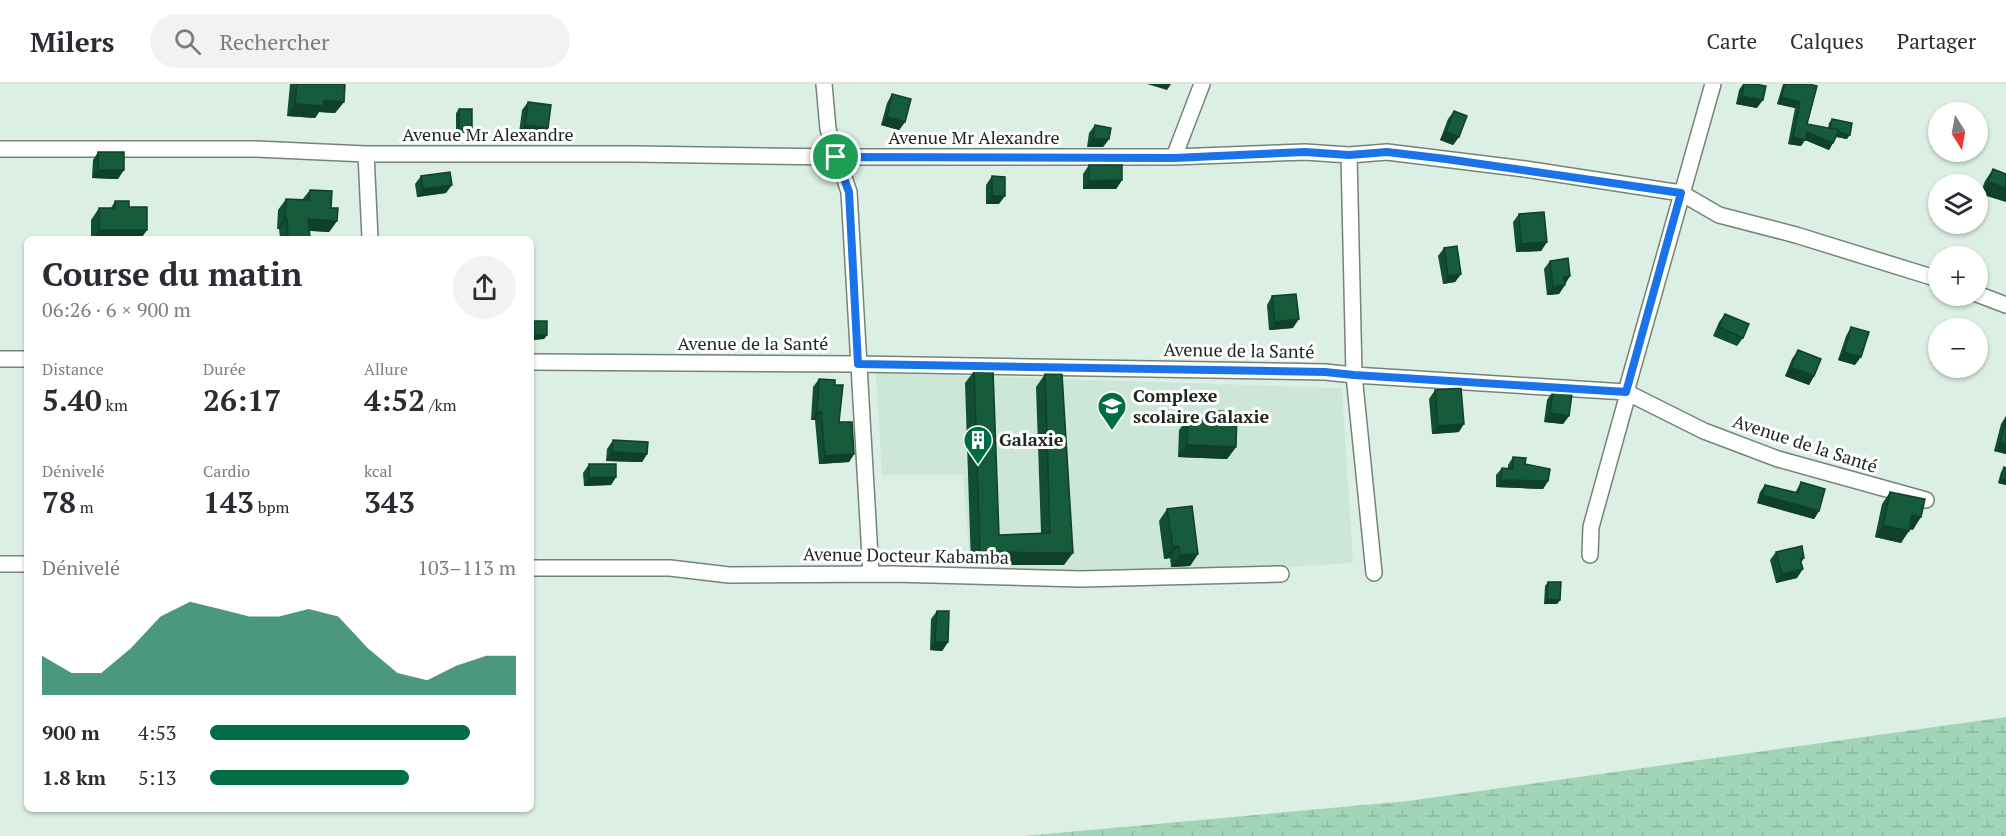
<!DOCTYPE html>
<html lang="fr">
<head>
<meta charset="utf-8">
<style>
  body { margin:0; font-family:"PT Serif",serif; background:#f2f2f3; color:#2b2b33; height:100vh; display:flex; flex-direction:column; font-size:22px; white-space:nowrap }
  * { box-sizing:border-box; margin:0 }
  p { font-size:20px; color:#7c7c81 }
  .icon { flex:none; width:33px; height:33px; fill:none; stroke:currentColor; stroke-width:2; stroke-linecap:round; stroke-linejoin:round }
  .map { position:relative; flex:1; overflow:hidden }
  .side { position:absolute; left:24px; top:152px; width:510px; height:576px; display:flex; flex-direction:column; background:#fff; border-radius:9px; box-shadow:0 2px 4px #0004 }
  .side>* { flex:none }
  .needle { width:39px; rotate:169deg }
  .buttons { position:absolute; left:1928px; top:18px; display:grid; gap:12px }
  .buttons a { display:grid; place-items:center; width:60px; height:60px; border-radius:50%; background:#fff; box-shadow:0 2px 4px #0004; font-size:30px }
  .pin { position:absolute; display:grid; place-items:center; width:51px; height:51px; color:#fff; margin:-26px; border:3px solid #fff; border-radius:50%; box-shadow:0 2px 6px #0007 }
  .round { display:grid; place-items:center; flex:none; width:63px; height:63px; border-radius:32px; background:#f2f2f3 }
  .overview { display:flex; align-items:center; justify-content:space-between; height:102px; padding:0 18px }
  h1 { font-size:33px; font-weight:700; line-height:45px }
  .metrics { display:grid; grid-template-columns:repeat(3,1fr); gap:9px; height:102px; padding:6px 18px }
  .metrics div { display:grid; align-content:center }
  .metrics b { font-size:30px; font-weight:700 }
  .metrics small { font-size:16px; font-weight:400 }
  .metrics p { font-size:16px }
  .chart { height:168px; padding:12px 18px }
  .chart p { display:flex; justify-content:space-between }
  .chart svg { width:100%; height:108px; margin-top:6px; fill:#006d45; opacity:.7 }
  ul { padding:0 18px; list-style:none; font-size:20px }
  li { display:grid; grid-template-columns:96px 72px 1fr; align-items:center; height:45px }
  li i { height:15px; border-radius:8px; background:#006d45 }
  header { display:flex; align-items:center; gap:36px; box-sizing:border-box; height:84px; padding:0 30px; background:#fff; border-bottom:2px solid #e1e1e2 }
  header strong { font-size:28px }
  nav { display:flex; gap:33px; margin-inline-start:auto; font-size:21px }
  .search { width:420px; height:54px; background:#f2f2f3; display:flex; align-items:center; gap:15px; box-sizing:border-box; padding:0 21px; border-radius:33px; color:#7c7c81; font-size:22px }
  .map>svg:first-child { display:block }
</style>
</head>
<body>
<header>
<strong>Milers</strong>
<div class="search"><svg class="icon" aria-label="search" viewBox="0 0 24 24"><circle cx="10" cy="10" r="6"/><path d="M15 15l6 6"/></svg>Rechercher</div>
<nav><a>Carte</a><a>Calques</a><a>Partager</a></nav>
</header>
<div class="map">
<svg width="2006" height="752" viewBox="0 0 2006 752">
  <defs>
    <pattern id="wetland-marsh" width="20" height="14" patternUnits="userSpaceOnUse" patternTransform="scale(1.5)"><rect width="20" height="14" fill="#a2d5b8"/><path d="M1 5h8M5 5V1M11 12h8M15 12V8" fill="none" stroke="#8bb79e"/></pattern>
  </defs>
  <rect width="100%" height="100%" fill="#dcefe4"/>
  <path fill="#cce7d7" d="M876 289 1342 304 1353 479 1228 486 1057 489 970 485 963 390 882 391Z"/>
  <path fill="url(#wetland-marsh)" d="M2006 633V752H1024L1408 717Z"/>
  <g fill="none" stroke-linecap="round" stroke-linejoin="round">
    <g stroke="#73847a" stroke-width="18">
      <path id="minor" d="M824 0 828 45 849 108 871 490
        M0 65H256L366 70H635L836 73H1174L1305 68 1349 71 1387 68 1525 85 1681 109 1719 131 1796 151 1938 195
        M366 70 370 154
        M1349 71 1354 291 1374 489
        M1174 73 1202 0
        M1977 210 2006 221
        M0 275H27
        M531 278 858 280 1325 288 1354 291 1626 308 1704 347 1778 375 1926 416
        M1590 471 1591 443 1626 317V308L1713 0
        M0 480H27
        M531 484H670L729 491 893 490 1081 495 1281 490"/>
    </g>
    <use href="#minor" stroke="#fff" stroke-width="15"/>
  </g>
  <path fill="#124e34" d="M290 0H345L344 18 335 29 319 28 315 34 287 32Z
    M1743 0H1755L1757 24 1736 20 1739 6Z
    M1783 0H1809L1807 40 1828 44 1829 39 1832 35 1847 55 1836 53 1829 66 1805 56 1801 62 1788 60 1795 24 1777 20Z
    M892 10 905 38 899 46 881 41 887 19Z
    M528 18 548 44 542 52 519 49 522 26Z
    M459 25 469 49H456V29Z
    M1454 27 1459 53 1453 61 1440 56 1448 35Z
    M1095 41 1109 55 1103 63H1087L1089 49Z
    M98 68 118 95 92 94 93 76Z
    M1089 81 1122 96 1116 105H1083V90Z
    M1993 85 2006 90 1980 110 1985 97Z
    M421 92 446 109 417 113 415 100Z
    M992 92 999 120H986V101Z
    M310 106 331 124 337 137 329 148 310 147V153L309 154H280L279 145H277L278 126 286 115 302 116Z
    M115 117 129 123 147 146 141 154H91V136L99 124H111Z
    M1519 130 1547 158 1541 167 1516 168 1513 138Z
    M1444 164 1461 190 1455 198 1443 200 1438 172Z
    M1550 177 1570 192 1559 210 1547 211 1544 185Z
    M27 184V212H25Z
    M1272 212 1293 244 1269 246 1267 221Z
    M1725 230 1743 254 1737 262 1713 252 1719 238Z
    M534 237 547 251 544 255 531 256V241Z
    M1851 243 1855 281 1838 276 1846 252Z
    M1798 266 1814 292 1809 301 1785 292 1792 275Z
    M974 287 999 451 1041 449 1036 303 1045 290 1064 481H971L965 299Z
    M819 295 835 301 839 338 854 370 849 378 819 380 815 336H811L813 303Z
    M1435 306 1459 348 1432 350 1429 315Z
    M1553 307 1569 332 1563 340 1544 338 1547 316Z
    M1216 327 1236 363 1227 375 1178 373 1179 346 1188 334 1211 335Z
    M2006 332V370L1994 367 2001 340Z
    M613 356 647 370 642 378 606 377 607 365Z
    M1513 373 1525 380 1548 397 1543 405 1496 403V391L1502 384H1508V381Z
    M589 380 616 393 611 401 584 402 583 389Z
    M2004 383 2006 384V401L1998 399 2001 388Z
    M1801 398 1819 427 1814 435 1757 419 1760 408 1765 401 1795 409Z
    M1890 408 1913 446 1909 445 1901 459 1875 453 1882 420Z
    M1167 425 1198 470 1190 482 1171 483 1170 474 1164 475 1159 437Z
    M1776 468 1804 474 1801 479 1797 494 1776 499 1770 476Z
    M1548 498 1560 516 1557 520H1544L1545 502Z
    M937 527 948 558 942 567 930 566 931 535Z"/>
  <path fill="#0f402a" d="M1147 0H1171L1167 6Z
    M1742 12 1763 16 1757 24 1736 20Z
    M1781 13 1800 18 1795 24 1777 20Z
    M324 16 344 18 335 29 319 28 315 34 287 32 295 20Z
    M887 33 905 38 899 46 881 41Z
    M525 41 548 44 542 52 519 49Z
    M459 45H472L469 49H456Z
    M1829 47 1850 51 1847 55 1827 51Z
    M1446 48 1459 53 1453 61 1440 56Z
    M1807 48 1833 59 1829 66 1805 56 1801 62 1788 60 1793 53Z
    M1093 55H1109L1103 63H1087Z
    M98 86H124L118 95 92 94Z
    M1122 96 1116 105H1083L1089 97Z
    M1988 98 2006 104V118L1980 110Z
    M452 101 446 109 417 113 423 105Z
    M992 112H1005L999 120H986Z
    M285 134H287L279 145H277Z
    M308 135 337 137 329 148 301 146Z
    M99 146H147L141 154H93Z
    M1547 158 1541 167 1516 168 1521 160Z
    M1461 190 1455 198 1443 200 1448 192Z
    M1570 192 1565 200 1564 193Z
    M1565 201 1559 210 1547 211 1553 203Z
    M1299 235 1293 244 1269 246 1275 238Z
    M534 251H547L544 255 531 256Z
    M1844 268 1861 273 1855 281 1838 276Z
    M1791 283 1814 292 1809 301 1785 292Z
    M817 328H821L815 336H811Z
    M1550 329 1569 332 1563 340 1544 338Z
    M1464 340 1459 348 1432 350 1438 342Z
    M2000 359 2006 360V370L1994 367Z
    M1187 361 1236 363 1227 375 1178 373Z
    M612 368 647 370 642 378 606 377Z
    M854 370 849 378 819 380 825 372Z
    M616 393 611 401 584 402 589 394Z
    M2001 394 2006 396V401L1998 399Z
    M1501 396 1548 397 1543 405 1496 403Z
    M1762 411 1819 427 1814 435 1757 419Z
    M1912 431 1921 433 1913 446 1904 444Z
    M1883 441 1909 447 1901 459 1875 453Z
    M1178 462 1170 474 1164 475 1173 463Z
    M980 468 1073 469 1064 481H971Z
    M1198 470 1190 482 1171 483 1180 471Z
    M1803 485 1797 494 1776 499 1782 490Z
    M1547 515 1560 516 1557 520H1544Z
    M935 558H948L942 567 930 566Z"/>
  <path fill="#155b3c" stroke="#0f402a" stroke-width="1.5" d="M297 0H345L344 18 324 16 323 22 295 20Z
    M1744 0H1755L1766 2 1763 16 1742 12Z
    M1785 0H1809L1817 2 1807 40 1839 46 1833 59 1807 48 1806 56 1793 53 1800 18 1781 13Z
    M892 10 911 15 905 38 887 33Z
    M528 18 551 21 548 44 525 41Z
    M459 25H472V45H459Z
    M1454 27 1467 32 1459 53 1446 48Z
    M1832 35 1852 39 1850 51 1838 48 1839 46 1830 44Z
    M1095 41 1111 44 1109 55H1093Z
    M98 68H124V86H98Z
    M1089 81H1122V96L1089 97Z
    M1993 85 2006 90V104L1988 98Z
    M450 88 452 101 423 105 421 92Z
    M992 92 1005 93V112H992Z
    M310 106 332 107 331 124H338L337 137 308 135 310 153 288 154 287 134H285L286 115 309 116Z
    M115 117H129V123H147V146H99V124H115Z
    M1544 128 1547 158 1521 160 1519 130Z
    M1457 162 1461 190 1448 192 1444 164Z
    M1568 174 1570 192 1564 193 1565 201 1553 203 1550 177Z
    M1296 210 1299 235 1275 238 1272 212Z
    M1725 230 1749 240 1743 254 1719 243Z
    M534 237H547V251H534Z
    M1851 243 1869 248 1861 273 1844 268Z
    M1798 266 1821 275 1814 292 1791 283Z
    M993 286 999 451 1050 449 1045 290H1062L1073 469 980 468 974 287Z
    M819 295 835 296V301H843L839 338H852L854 370 825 372 821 328H817Z
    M1461 304 1464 340 1438 342 1435 306Z
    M1553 307 1572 310 1569 332 1550 329Z
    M1216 327 1237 328 1236 363 1187 361 1188 334 1215 335Z
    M2006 333V360L2000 359Z
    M613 356 648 358 647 370 612 368Z
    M1513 373 1526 374 1525 380 1550 385 1548 397 1501 396 1502 384 1513 385Z
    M589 380H616V393L589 394Z
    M2004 383 2006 384V396L2001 394Z
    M1801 398 1825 405 1819 427 1762 411 1765 401 1798 409Z
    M1890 408 1925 415 1921 433 1912 431 1909 447 1883 441Z
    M1192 422 1198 470 1180 471 1178 462 1173 463 1167 425Z
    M1802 462 1804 474 1800 475 1803 485 1782 490 1776 468Z
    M1548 498H1561L1560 516 1547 515Z
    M937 527H949L948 558H935Z"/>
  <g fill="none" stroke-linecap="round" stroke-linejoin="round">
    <g stroke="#fff" stroke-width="12">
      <path id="route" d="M1305 68 1349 71 1387 68 1446 75 1681 109 1626 308 1354 291 1325 288 858 280 849 108 836 73 1174 74Z"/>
    </g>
    <use href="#route" stroke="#1a73e8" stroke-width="8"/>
  </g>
  <defs>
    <g id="school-pin" transform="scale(1.5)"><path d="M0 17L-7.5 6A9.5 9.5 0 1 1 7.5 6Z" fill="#006d45" stroke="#fff"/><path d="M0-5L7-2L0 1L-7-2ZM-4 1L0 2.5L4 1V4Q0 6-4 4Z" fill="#fff"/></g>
    <g id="building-pin" transform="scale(1.5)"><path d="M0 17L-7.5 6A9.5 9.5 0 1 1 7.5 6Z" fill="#006d45" stroke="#fff"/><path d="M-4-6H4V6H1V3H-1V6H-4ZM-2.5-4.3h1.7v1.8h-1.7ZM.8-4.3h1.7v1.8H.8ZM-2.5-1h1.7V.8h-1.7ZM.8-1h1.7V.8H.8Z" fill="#fff"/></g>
  </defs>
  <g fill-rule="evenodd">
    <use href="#school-pin" x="1112" y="322"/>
    <use href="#building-pin" x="978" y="356"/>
  </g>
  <g text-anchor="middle" stroke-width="6" stroke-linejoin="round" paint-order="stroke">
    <g font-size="18" fill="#202723" stroke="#fff">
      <text x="488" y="57">Avenue Mr Alexandre</text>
      <text x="974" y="60">Avenue Mr Alexandre</text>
      <text x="753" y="266">Avenue de la Santé</text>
      <text transform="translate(1239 267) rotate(1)" y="6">Avenue de la Santé</text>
      <text transform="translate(1805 360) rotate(18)" y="6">Avenue de la Santé</text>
      <text transform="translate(906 472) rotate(1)" y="6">Avenue Docteur Kabamba</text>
    </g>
    <g font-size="18" font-weight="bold" fill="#202723" stroke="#fff" text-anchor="start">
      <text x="1133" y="318">Complexe<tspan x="1133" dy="21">scolaire Galaxie</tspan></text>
      <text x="999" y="362">Galaxie</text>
    </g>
  </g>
</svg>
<div class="buttons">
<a><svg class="needle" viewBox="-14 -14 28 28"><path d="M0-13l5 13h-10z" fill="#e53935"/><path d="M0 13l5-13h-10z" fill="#7c7c81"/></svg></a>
<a><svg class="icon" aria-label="layers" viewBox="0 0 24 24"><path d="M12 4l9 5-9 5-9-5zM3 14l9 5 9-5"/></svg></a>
<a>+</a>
<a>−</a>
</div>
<div class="pin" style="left:836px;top:73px;background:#1e9e55"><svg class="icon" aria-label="arrive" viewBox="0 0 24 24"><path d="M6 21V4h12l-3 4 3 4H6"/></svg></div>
<section class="side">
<div class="overview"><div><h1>Course du matin</h1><p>06:26 · 6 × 900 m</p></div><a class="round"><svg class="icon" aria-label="share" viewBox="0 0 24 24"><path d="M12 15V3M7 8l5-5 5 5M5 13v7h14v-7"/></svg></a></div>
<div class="metrics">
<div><p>Distance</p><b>5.40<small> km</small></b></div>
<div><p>Durée</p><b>26:17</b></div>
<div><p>Allure</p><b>4:52<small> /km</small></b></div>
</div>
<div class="metrics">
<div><p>Dénivelé</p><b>78<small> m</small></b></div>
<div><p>Cardio</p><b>143<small> bpm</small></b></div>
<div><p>kcal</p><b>343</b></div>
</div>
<div class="chart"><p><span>Dénivelé</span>103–113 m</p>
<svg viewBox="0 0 160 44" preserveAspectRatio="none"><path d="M0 44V28L10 35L20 35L30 25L40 12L50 6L60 9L70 12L80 12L90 9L100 12L110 25L120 35L130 38L140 32L150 28L160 28V44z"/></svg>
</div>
<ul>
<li><b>900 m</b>4:53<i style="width:85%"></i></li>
<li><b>1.8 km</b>5:13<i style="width:65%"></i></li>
</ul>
</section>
</div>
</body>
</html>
